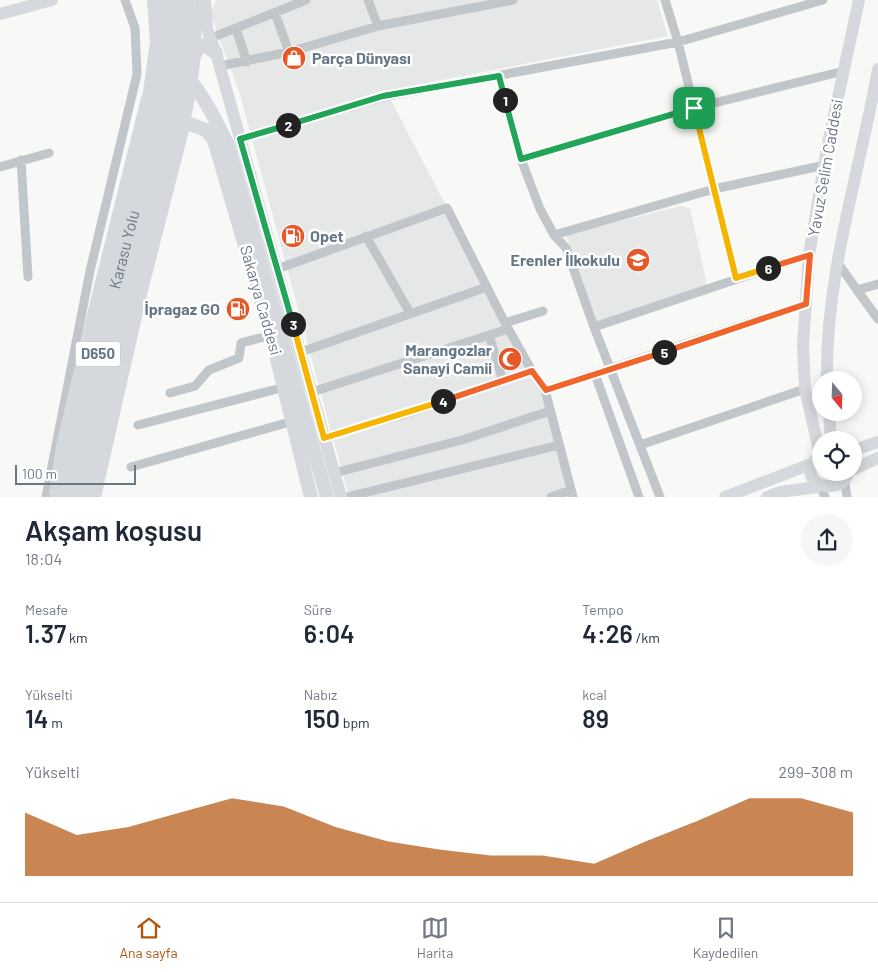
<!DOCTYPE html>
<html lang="tr">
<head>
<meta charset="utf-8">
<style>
  body { margin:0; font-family:Barlow,sans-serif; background:#f6f6f7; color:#1f2937; height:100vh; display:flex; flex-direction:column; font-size:19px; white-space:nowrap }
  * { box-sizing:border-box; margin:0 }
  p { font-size:16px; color:#747a83 }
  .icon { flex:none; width:28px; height:28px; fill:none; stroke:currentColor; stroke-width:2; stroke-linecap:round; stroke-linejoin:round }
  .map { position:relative; height:497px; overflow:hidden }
  .panel { display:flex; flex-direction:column; background:#fff; flex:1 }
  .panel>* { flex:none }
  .needle { width:32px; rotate:161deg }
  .tools { position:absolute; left:812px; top:371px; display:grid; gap:10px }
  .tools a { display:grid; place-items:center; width:50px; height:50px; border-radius:50%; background:#fff; box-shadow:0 2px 12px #0003; font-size:25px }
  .scale { position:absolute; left:15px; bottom:12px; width:121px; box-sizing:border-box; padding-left:5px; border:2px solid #677887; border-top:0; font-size:14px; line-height:18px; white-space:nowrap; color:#677887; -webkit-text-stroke:4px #fff; paint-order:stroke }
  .pin { position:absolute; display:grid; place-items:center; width:42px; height:42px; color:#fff; margin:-21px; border-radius:10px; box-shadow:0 2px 8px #0006 }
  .km { position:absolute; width:25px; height:25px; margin:-12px; border-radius:50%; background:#222; color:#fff; font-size:14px; line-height:25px; text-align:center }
  .round { display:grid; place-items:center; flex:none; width:52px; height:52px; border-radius:26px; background:#f6f6f7 }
  .headline { display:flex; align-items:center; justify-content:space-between; height:85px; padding:0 25px }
  h1 { font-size:28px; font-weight:600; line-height:38px }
  .metrics { display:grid; grid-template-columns:repeat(3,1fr); gap:8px; height:85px; padding:5px 25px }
  .metrics div { display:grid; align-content:center }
  .metrics b { font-size:25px; font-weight:600 }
  .metrics small { font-size:14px; font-weight:400 }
  .metrics p { font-size:14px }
  .chart { height:140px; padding:10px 25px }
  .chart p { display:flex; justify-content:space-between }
  .chart svg { width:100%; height:90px; margin-top:5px; fill:#b45309; opacity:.7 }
  .tabs { display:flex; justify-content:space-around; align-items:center; height:70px; border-top:1px solid #e0e1e3; background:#fff; font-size:14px; color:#747a83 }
  .tabs a { display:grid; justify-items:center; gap:2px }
  .tabs .current { color:#b45309 }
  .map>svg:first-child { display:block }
</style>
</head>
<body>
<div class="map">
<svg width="878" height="497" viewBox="0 0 878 497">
  <rect width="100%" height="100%" fill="#f8f8f6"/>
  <path fill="#e6e7e7" d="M216 0H657L668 36 386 91 542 389 570 497H349L239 91 210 13Z
    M680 206 690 208 707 285 594 323 566 235Z"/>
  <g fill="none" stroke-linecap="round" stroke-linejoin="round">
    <path stroke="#c1c6ca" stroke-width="9" d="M368 0 378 26
      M665 0 678 42 736 278
      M275 13 289 52
      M236 29 247 62
      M211 38 306 0
      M220 66 289 52 378 26 513 0
      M499 76 521 159 540 209 554 235 566 248 594 327
      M240 139 383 97 678 42 823 0
      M521 159 694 108 844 71
      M21 160 28 277
      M0 167 49 153
      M554 235 714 189 825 165
      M366 236 410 313
      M838 263 857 290
      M277 269 447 208 505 323 532 371 545 390 573 497
      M878 284 857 290 878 319
      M505 323 543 311
      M489 335 503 381
      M301 352 487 287
      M595 374 639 497
      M545 390 806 304
      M312 392 508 329
      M170 393 195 386 209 370 239 358 241 343 271 335
      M138 425 285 387
      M324 437 402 415 532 371
      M640 445 805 389
      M131 467 293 421
      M334 473 462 440 550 411
      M845 484 847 497
      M822 490 825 497
      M46 497 90 271 137 74 135 28 125 0
      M347 497 559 445
      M551 497 571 490
      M660 497 594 327 809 255"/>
    <path stroke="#d5d9dd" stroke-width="12" d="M205 0 207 29 216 53 341 497
      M0 14 52 0
      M827 380C825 275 860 171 878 69
      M829 412 831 440
      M854 450 878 442
      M820 455 805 389 803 345 809 255 827 148 859 0
      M816 459C794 487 844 497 848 472
      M854 469 878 458
      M725 497 811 464
      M767 497 780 492 817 487"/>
    <path stroke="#d5d9dd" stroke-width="14" d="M154 0 157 42 149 99 157 107
      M194 57 198 48 205 45 216 53
      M172 66C195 75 217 123 228 145L327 497
      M174 118 206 130 214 140 271 335 311 497
      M183 122C192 82 198 41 192 0"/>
    <g stroke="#d5d9dd" stroke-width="16">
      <path d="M57 493 64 446 94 319 149 99"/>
      <path id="s1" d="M67 497 100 343 163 97 167 68V0"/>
      <path d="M80 497 98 411 176 96 182 40V0"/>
      <path d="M93 497 140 290 183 122"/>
    </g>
  </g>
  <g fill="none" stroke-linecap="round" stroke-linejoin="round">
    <g stroke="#fff" stroke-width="10">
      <path id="split-1" d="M505 100 521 159 694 108"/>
    </g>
    <g stroke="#fff" stroke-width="10">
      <path id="split-2" d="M288 125 383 96 499 76 505 100"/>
    </g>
    <g stroke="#fff" stroke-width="10">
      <path id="split-3" d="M288 125 240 139 293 324"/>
    </g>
    <g stroke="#fff" stroke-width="10">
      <path id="split-4" d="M293 324 324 438 443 401"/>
    </g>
    <g stroke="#fff" stroke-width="10">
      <path id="split-5" d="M443 401 532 371 546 390 664 352"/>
    </g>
    <g stroke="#fff" stroke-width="10">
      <path id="split-6" d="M664 352 806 304 810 255 768 268"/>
    </g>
    <g stroke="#fff" stroke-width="10">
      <path id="split-7" d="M694 108 736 278 768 268"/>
    </g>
    <use href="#split-1" stroke="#22a559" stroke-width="6"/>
    <use href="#split-2" stroke="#22a559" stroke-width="6"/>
    <use href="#split-3" stroke="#22a559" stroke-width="6"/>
    <use href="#split-4" stroke="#f5b400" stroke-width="6"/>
    <use href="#split-5" stroke="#f0652b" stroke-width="6"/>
    <use href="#split-6" stroke="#f0652b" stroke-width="6"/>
    <use href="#split-7" stroke="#f5b400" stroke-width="6"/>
  </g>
  <defs>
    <g id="shop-disc" transform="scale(1.25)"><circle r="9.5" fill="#e65828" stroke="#fff"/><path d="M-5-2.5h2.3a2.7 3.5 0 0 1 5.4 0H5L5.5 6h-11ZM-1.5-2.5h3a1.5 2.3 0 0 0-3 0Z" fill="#fff"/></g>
    <g id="fuel-disc" transform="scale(1.25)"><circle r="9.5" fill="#e65828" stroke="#fff"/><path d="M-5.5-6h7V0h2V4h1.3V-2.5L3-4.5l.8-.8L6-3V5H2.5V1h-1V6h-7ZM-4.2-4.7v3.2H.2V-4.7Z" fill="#fff"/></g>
    <g id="school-disc" transform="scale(1.25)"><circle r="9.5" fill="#e65828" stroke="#fff"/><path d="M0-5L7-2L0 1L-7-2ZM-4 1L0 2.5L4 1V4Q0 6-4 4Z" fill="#fff"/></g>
    <g id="mosque-disc" transform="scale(1.25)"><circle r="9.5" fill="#e65828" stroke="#fff"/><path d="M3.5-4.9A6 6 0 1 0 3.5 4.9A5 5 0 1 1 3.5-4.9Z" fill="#fff"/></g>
  </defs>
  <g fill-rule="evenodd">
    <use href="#shop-disc" x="294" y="58"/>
    <use href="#fuel-disc" x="293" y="236"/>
    <use href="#school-disc" x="638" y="260"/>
    <use href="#fuel-disc" x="238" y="309"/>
    <use href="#mosque-disc" x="510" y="359"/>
  </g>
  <g text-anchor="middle" stroke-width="5" stroke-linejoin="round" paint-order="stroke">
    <rect fill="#fff" stroke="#95a0ab" stroke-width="1" x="75.5" y="341.5" width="45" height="25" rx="4"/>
    <g font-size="15" font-weight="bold" fill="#677887">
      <text x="98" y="359">D650</text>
    </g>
    <g font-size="16" font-weight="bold" fill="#677887" stroke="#fff" text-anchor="end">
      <text x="312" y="64" text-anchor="start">Parça Dünyası</text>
      <text x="310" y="242" text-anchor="start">Opet</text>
      <text x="620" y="266">Erenler İlkokulu</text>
      <text x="220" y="315">İpragaz GO</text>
      <text x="492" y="356">Marangozlar<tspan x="492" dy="18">Sanayi Camii</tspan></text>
    </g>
    <g font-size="16" fill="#677887" stroke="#fff">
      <text transform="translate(825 168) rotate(-80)" y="6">Yavuz Selim Caddesi</text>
      <text dy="6" stroke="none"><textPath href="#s1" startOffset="254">Karasu Yolu</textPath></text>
      <text transform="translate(261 300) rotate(74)" y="6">Sakarya Caddesi</text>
    </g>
  </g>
</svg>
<div class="tools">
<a><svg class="needle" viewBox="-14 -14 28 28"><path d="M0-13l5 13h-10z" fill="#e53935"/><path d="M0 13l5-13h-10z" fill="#747a83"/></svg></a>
<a><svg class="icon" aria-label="locate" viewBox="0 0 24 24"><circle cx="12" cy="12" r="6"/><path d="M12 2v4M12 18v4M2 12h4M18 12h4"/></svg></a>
</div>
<div class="scale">100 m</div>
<div class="pin" style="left:694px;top:108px;background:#1e9e55"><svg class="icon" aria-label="arrive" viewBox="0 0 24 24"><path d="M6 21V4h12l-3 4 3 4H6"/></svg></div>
<b class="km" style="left:505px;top:100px">1</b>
<b class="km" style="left:288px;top:125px">2</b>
<b class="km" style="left:293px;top:324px">3</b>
<b class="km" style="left:443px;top:401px">4</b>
<b class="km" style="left:664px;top:352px">5</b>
<b class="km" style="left:768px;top:268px">6</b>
</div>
<section class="panel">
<div class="headline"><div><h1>Akşam koşusu</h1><p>18:04</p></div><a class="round"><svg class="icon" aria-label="share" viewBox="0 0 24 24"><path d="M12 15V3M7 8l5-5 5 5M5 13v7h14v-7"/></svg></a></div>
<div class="metrics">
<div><p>Mesafe</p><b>1.37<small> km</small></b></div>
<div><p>Süre</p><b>6:04</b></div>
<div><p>Tempo</p><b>4:26<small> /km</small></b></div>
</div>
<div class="metrics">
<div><p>Yükselti</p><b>14<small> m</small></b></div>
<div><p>Nabız</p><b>150<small> bpm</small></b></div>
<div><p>kcal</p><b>89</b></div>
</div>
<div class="chart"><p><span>Yükselti</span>299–308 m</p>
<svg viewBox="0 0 160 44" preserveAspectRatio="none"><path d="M0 44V13L10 24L20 20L30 13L40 6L50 10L60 20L70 27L80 31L90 34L100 34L110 38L120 27L130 17L140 6L150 6L160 13V44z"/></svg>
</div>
</section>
<nav class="tabs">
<a class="current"><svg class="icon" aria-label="home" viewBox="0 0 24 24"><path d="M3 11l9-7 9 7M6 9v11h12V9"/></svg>Ana sayfa</a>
<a><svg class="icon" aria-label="map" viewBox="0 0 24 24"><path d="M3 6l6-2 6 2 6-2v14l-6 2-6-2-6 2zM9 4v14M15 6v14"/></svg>Harita</a>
<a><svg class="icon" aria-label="saved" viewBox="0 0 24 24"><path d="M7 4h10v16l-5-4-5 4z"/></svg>Kaydedilen</a>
</nav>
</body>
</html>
